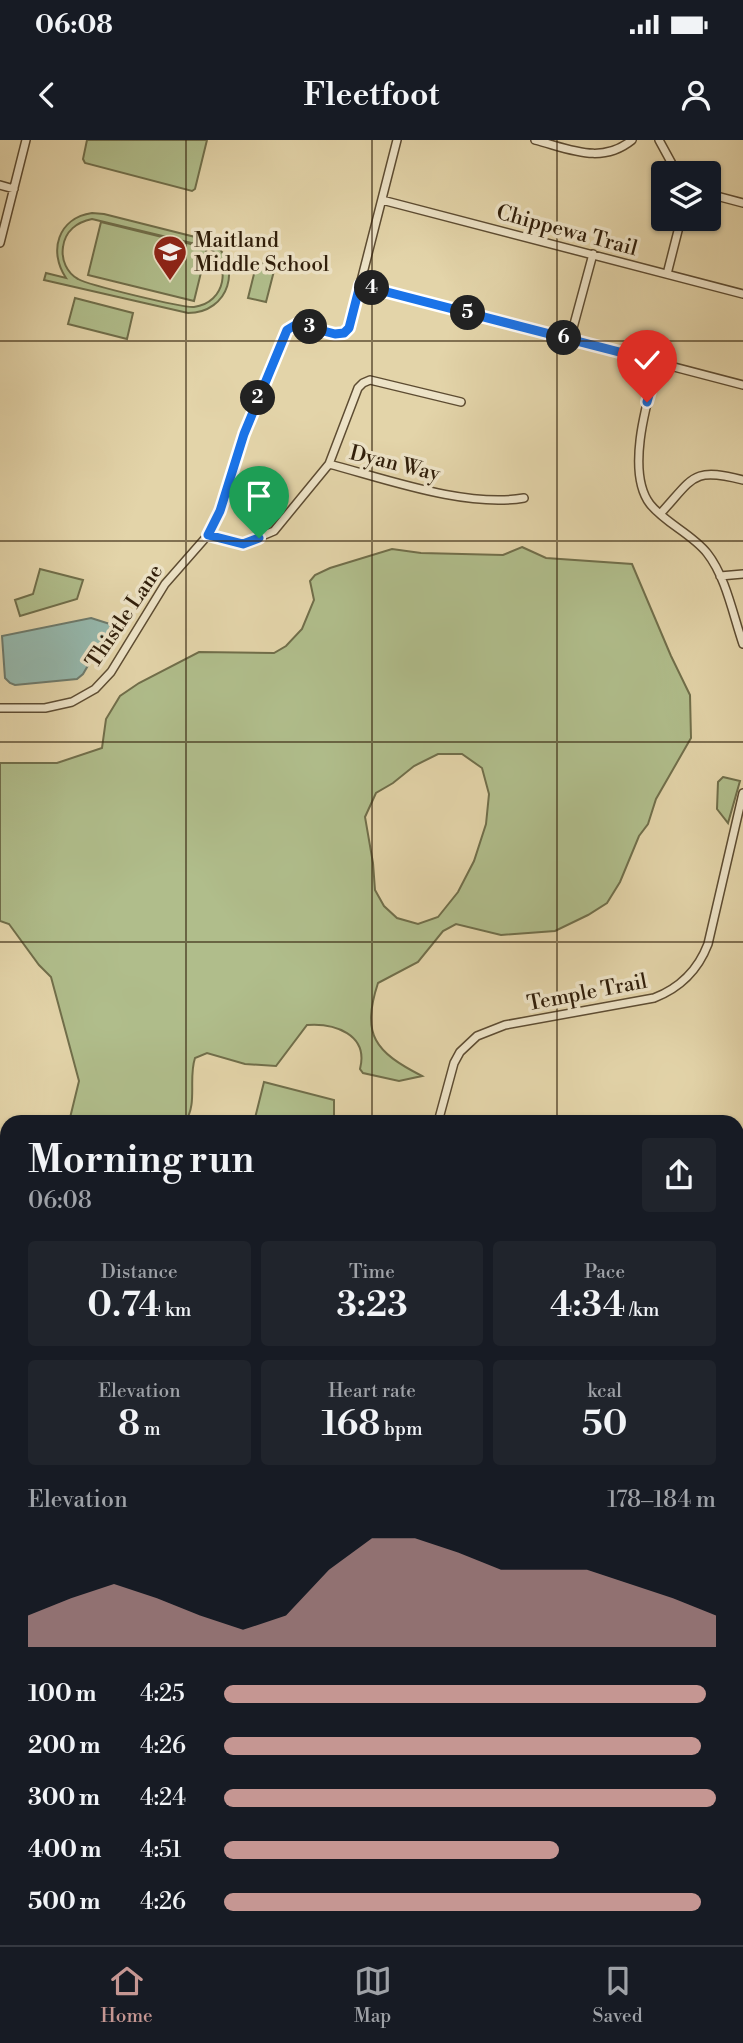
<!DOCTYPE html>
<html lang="en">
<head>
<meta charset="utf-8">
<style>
  body { margin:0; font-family:"Libre Bodoni",serif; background:#20242c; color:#f1f3f6; height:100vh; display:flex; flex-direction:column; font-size:26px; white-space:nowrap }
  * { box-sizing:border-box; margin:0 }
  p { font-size:23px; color:#9ea1a6 }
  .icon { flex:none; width:38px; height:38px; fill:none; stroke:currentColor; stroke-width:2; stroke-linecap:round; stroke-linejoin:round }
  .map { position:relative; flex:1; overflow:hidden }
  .details { position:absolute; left:0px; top:975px; width:744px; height:831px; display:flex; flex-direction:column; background:#171b24; border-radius:21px 21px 0 0; box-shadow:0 2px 5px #0004 }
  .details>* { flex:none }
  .controls { position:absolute; left:651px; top:21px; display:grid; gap:14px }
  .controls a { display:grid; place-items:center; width:70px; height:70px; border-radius:7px; background:#171b24; box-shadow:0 2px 5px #0004; font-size:35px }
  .pin { position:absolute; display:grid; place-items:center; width:60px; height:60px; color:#fff; margin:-72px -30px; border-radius:50% 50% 50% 0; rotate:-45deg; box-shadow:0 0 7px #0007 }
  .pin .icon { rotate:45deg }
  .km { position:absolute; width:35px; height:35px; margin:-18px; border-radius:50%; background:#222; color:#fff; font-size:19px; line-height:35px; text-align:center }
  .round { display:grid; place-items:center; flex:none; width:74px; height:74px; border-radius:7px; background:#20242c }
  .headline { display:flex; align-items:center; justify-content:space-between; height:119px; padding:0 28px }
  h1 { font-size:38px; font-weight:600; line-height:52px }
  .figures { display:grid; grid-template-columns:repeat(3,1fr); gap:10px; height:119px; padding:7px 28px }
  .figures div { display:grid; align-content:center; border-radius:7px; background:#20242c; text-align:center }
  .figures b { font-size:35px; font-weight:600 }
  .figures small { font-size:19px; font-weight:400 }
  .figures p { font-size:19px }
  .chart { height:196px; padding:14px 28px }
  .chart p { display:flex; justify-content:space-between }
  .chart svg { width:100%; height:126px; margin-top:7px; fill:#c59692; opacity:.7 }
  ul { padding:0 28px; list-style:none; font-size:23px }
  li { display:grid; grid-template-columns:112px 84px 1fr; align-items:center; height:52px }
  li i { height:18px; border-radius:9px; background:#c59692 }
  .status { display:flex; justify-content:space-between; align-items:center; height:49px; padding:0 35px; background:#171b24; direction:ltr }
  .status svg { height:19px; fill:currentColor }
  header { display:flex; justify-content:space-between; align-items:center; height:91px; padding:0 28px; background:#171b24; font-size:32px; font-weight:600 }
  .tabs { display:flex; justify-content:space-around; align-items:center; height:98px; border-top:2px solid #363941; background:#171b24; font-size:19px; color:#9ea1a6 }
  .tabs a { display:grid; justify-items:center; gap:4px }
  .tabs .selected { color:#c59692 }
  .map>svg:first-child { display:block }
</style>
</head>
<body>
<div class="status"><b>06:08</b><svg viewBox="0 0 49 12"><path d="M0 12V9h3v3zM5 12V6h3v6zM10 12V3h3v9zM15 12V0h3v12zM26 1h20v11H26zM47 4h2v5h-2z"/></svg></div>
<header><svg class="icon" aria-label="back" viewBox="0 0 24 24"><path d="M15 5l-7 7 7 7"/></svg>Fleetfoot<svg class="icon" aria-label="person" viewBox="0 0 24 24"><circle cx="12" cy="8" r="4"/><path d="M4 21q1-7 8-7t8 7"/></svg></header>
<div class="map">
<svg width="743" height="1805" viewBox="0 0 743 1805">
  <rect width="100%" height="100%" fill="#e3d4a9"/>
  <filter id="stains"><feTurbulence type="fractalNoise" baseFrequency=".00286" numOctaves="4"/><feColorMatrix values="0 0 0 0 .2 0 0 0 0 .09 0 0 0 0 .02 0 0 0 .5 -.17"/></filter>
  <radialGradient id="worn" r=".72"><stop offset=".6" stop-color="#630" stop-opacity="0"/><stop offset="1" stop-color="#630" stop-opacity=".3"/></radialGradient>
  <path fill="#b0bd8b" stroke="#706e4a" stroke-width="2" fill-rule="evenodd" d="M87 0H207L195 49 192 51 85 23 83 19Z
    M92 73 104 74 211 101C244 125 229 173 188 173L44 140 46 133 66 138C48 111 58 78 92 73ZM92 79 208 107C232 124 226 163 194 167 183 168 88 145 78 139 67 133 61 120 63 107 65 91 77 82 92 79Z
    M101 82 207 108 194 161 88 135Z
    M257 122 275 127 266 162 248 158Z
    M75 158 133 173 127 199 68 184Z
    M522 407 546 418 632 424 671 516 690 555 691 598 656 659 648 684 639 696 620 742 607 763 588 775 555 791 501 795 456 784 443 791 418 822 378 843C361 895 375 912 422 936L399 941 363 933 360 929C369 894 334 883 307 885L276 926 245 924 207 913 195 918C188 939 198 963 185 982H69L79 941 51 837 39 825 9 784 0 781V623H57L102 608 106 579 120 556 139 543 199 512 274 513 286 506 302 489 314 460 310 441 315 435 330 428 392 409 421 413 503 415ZM438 614H462L482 628 489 654 486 684 474 721 458 752 438 777 418 784 397 778 384 766 375 750 373 723 365 677 376 653 393 643 414 626Z
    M40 429 83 440 77 459 20 476 15 460 33 454Z
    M723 637 740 641 728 683 717 669 718 642Z
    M264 942 334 960V982H254Z
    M7 1066V1277L0 1260V1075Z"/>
  <path fill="#95b8ad" stroke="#6d7a6c" stroke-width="2" d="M91 478 110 484V488L83 534 77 539 15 545 10 543 5 538 2 496Z"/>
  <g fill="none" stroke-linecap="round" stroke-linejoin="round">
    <g stroke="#5d4c32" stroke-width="10">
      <path id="minor" d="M535 0C570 9 601 25 632 0
        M659 0 677 33
        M0 45 14 49
        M709 54 743 63
        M382 60 743 154
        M0 103 26 0
        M667 134 681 79
        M360 145 743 245
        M570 199 593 114
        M658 222C648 258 625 331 650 364 665 383 692 394 707 413 726 437 733 475 743 504
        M329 324C386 339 466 368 524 358
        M661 373C694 337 692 327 743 340
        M208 395 243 404 274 391 329 324 358 248 363 243 370 240 461 262
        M720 436 743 434
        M0 568H45L72 562 95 549 111 532 165 444 208 395 215 382 244 294 287 190 297 184 339 194 346 192 349 188 397 0
        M438 982 454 923 460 912 477 896 505 885 654 858C680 848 698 830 708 804L743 653
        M0 1498 7 1501
        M0 1600 7 1602
        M737 1645 743 1647
        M0 1703 7 1704
        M737 1767 743 1768
        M34 1805 37 1799
        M159 1805 160 1799
        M474 1805 476 1799
        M626 1805 627 1799"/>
    </g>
    <g stroke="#301e0a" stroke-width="12">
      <path id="major" d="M0 1349 7 1356
        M0 1366 7 1372
        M737 1487 743 1489"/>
    </g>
    <use href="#minor" stroke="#ede3c7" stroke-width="7"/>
    <use href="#major" stroke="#e3d4a9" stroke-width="9"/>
  </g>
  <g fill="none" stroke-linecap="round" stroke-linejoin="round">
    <g stroke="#fff" stroke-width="14">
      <path id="route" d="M259 398 243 404 208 395 220 371 244 294 287 190 297 184 335 194 344 193 349 188 360 145 658 222 647 262"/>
    </g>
    <use href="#route" stroke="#1a73e8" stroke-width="9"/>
  </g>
  <path fill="none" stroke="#301e0a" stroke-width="2" stroke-opacity="0.55" d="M186 0V982M372 0V982M557 0V982M0 201H743M0 401H743M0 602H743M0 802H743M0 1003H7M737 1003H743M0 1203H7M737 1203H743M0 1404H7M737 1404H743M0 1604H7M737 1604H743M186 1799V1805M372 1799V1805M557 1799V1805"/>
  <defs>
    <g id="school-pin" transform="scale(1.75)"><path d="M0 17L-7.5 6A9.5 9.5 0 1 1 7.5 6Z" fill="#8f2418" stroke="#ede3c7"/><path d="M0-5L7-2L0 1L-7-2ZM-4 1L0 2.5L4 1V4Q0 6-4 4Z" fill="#fff"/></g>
  </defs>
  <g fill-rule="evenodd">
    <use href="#school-pin" x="170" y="112"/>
  </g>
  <g text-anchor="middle" stroke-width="7" stroke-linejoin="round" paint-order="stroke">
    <g font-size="21" fill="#301e0a" stroke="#ede3c7">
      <text transform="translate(567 90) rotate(15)" y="7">Chippewa Trail</text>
      <text transform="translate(395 323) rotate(14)" y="7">Dyan Way</text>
      <text transform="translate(124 476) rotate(-56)" y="7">Thistle Lane</text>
      <text transform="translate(587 852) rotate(-11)" y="7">Temple Trail</text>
    </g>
    <g font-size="21" fill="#301e0a" stroke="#ede3c7" text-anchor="start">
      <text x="194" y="107">Maitland<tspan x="194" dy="24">Middle School</tspan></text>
    </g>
  </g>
  <rect width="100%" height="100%" filter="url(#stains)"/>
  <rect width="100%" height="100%" fill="url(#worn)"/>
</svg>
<div class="controls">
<a><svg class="icon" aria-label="layers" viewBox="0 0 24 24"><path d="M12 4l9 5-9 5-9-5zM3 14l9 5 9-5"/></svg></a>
</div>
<div class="pin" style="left:259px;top:398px;background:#1e9e55"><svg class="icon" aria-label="arrive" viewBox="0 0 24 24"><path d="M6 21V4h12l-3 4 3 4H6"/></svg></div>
<div class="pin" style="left:647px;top:262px;background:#d93025"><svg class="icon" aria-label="check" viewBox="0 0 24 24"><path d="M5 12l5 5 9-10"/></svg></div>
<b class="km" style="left:258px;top:258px">2</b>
<b class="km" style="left:310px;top:187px">3</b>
<b class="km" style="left:372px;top:148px">4</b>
<b class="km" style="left:468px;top:173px">5</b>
<b class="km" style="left:564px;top:198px">6</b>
<section class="details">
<div class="headline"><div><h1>Morning run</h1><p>06:08</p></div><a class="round"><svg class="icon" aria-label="share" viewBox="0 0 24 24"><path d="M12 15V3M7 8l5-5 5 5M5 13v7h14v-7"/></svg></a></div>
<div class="figures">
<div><p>Distance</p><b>0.74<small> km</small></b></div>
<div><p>Time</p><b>3:23</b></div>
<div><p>Pace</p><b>4:34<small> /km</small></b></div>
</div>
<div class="figures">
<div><p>Elevation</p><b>8<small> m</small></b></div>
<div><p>Heart rate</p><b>168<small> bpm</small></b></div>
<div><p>kcal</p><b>50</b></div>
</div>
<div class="chart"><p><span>Elevation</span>178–184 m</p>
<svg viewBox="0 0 160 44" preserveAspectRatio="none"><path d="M0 44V33L10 27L20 22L30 27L40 33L50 38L60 33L70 17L80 6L90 6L100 11L110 17L120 17L130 17L140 22L150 27L160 33V44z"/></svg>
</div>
<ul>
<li><b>100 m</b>4:25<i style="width:98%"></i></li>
<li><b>200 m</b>4:26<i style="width:97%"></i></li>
<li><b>300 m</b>4:24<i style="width:100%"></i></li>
<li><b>400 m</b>4:51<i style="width:68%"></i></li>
<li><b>500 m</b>4:26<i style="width:97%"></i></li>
</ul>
</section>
</div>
<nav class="tabs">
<a class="selected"><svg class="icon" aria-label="home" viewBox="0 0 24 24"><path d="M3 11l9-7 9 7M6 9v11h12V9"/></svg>Home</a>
<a><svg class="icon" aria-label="map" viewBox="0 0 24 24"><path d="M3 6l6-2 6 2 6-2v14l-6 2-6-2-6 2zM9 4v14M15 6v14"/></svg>Map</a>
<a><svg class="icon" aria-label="saved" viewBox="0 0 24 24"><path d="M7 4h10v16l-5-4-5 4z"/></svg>Saved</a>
</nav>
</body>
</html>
